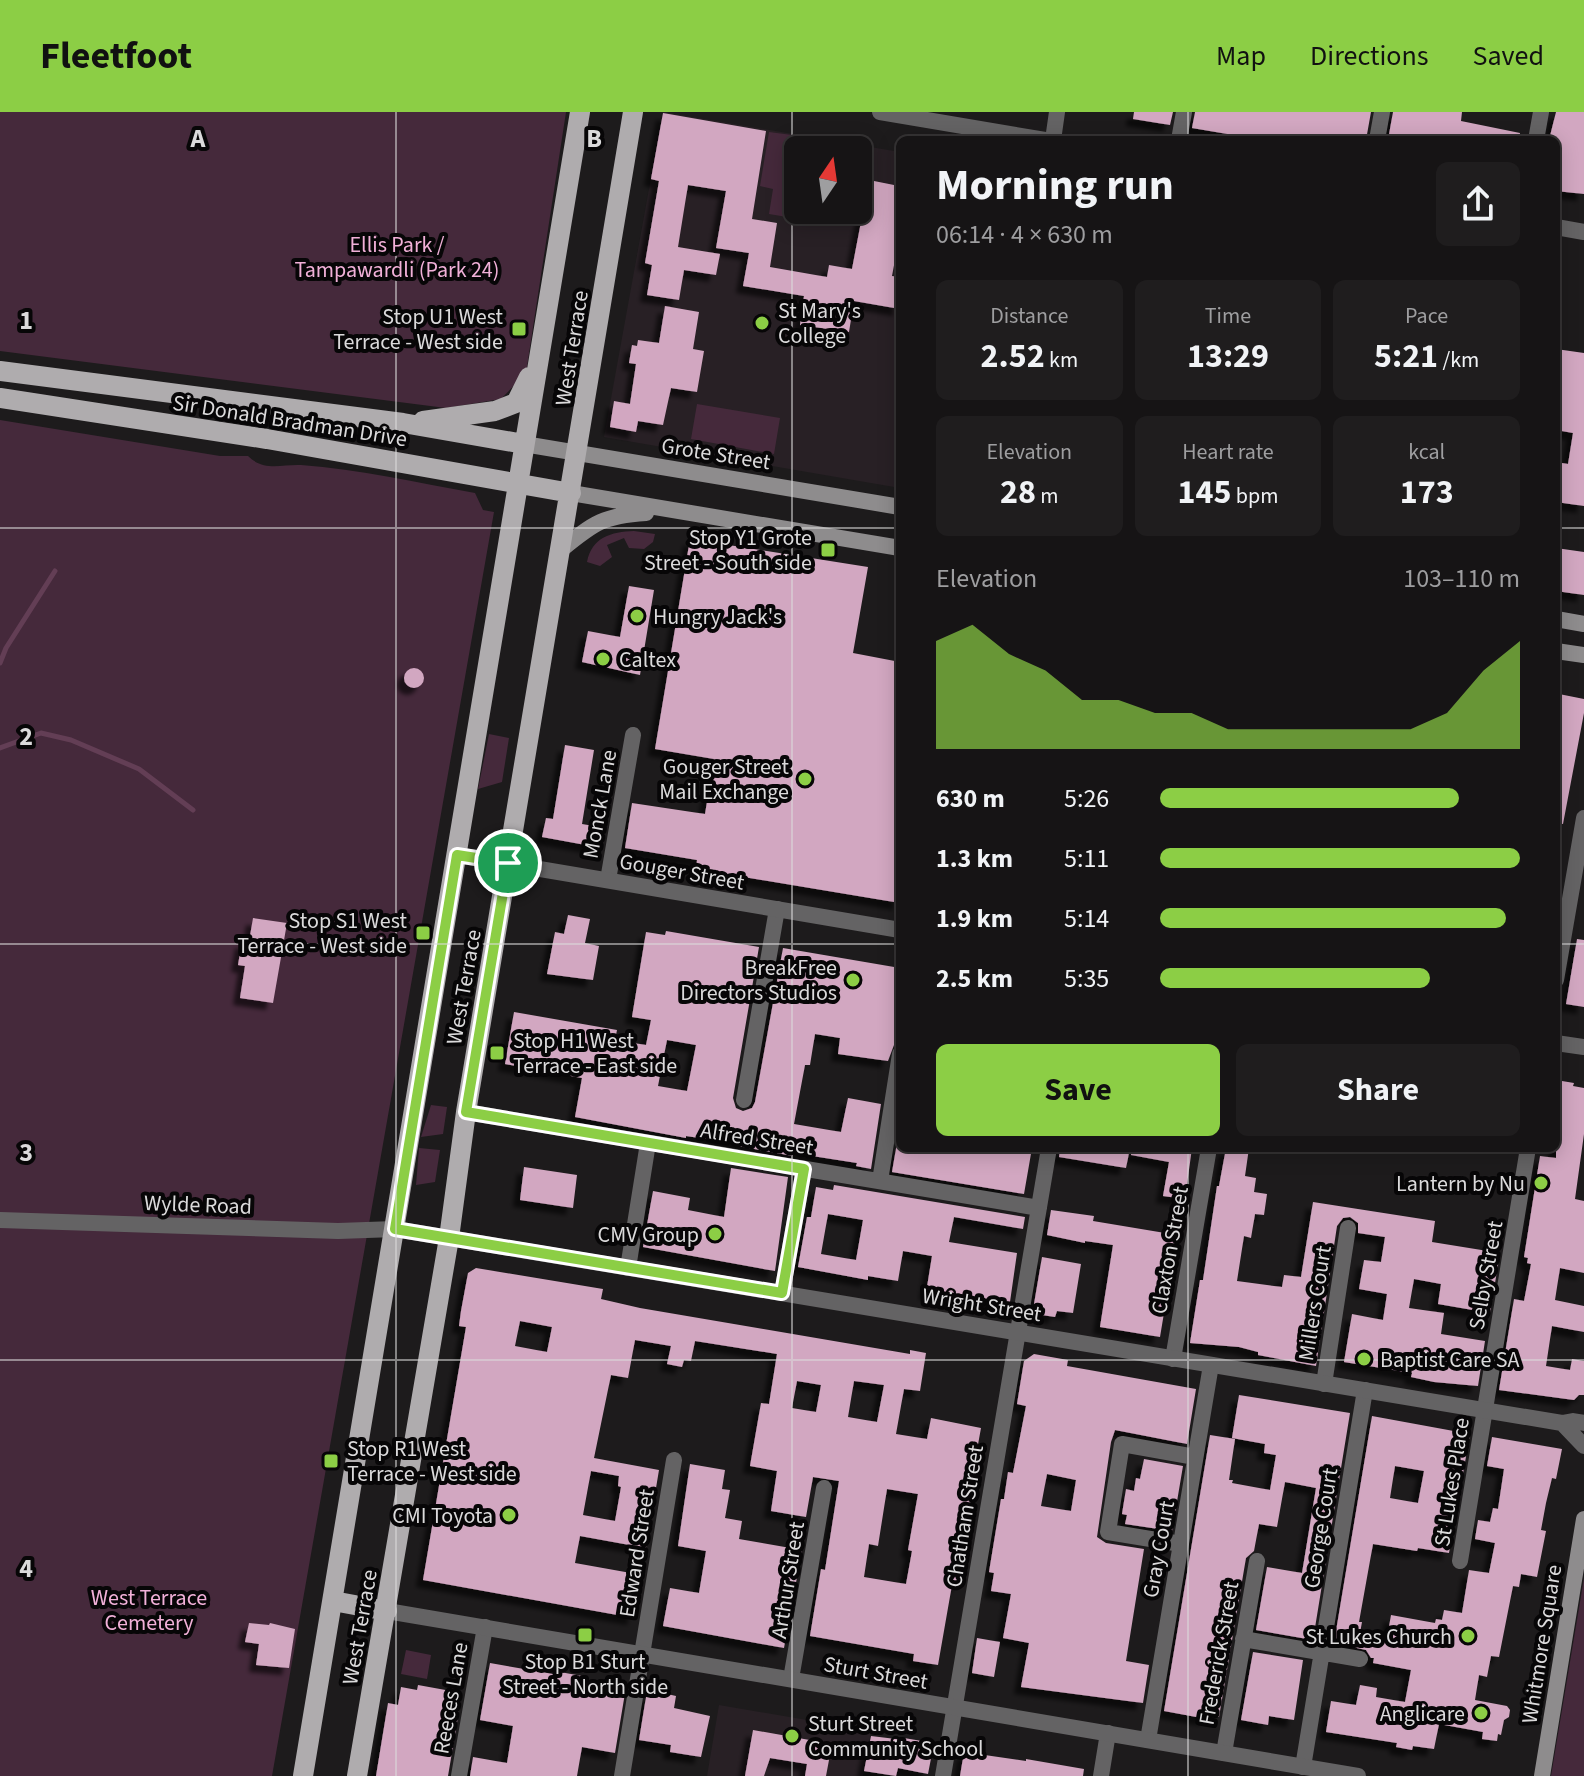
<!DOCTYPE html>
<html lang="en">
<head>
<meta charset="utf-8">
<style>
  body { margin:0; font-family:"Source Sans 3",sans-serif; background:#1f1d1e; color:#f1f3f6; height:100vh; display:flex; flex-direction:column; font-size:30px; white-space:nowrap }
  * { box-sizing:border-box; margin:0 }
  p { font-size:26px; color:#9e9ea0 }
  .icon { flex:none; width:44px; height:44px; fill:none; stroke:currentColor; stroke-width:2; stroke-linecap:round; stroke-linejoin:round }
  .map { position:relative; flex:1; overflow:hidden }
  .details { position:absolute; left:896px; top:24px; width:664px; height:1016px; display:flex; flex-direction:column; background:#161415; border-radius:12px; box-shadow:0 4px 20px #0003,0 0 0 2px #353334 }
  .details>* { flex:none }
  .needle { width:52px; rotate:13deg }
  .controls { position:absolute; left:784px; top:24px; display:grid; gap:16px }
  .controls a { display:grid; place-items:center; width:88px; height:88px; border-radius:12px; background:#161415; box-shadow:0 4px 20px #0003,0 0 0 2px #353334; font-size:40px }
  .pin { position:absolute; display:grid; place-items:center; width:68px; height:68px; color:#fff; margin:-34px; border:4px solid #fff; border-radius:50%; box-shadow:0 2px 8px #0007 }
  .round { display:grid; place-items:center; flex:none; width:84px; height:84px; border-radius:12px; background:#1f1d1e }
  .overview { display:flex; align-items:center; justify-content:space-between; height:136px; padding:0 40px }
  h1 { font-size:44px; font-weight:700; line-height:60px }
  .figures { display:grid; grid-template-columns:repeat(3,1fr); gap:12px; height:136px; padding:8px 40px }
  .figures div { display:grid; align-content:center; border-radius:12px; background:#1f1d1e; text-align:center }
  .figures b { font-size:34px; font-weight:700 }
  .figures small { font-size:22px; font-weight:400 }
  .figures p { font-size:22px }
  .chart { height:224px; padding:16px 40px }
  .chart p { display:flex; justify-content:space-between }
  .chart svg { width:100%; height:144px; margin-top:8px; fill:#8cce45; opacity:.7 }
  .action { display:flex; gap:16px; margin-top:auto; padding:16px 40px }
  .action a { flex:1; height:92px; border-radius:12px; background:#8cce45; color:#111; font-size:32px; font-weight:700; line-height:92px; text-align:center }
  .action a+a { background:#1f1d1e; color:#f1f3f6 }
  ul { padding:0 40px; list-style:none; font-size:26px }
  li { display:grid; grid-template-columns:128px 96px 1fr; align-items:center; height:60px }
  li i { height:20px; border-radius:10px; background:#8cce45 }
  header { display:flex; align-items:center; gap:48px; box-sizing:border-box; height:112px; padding:0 40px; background:#8cce45; color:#111 }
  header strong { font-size:38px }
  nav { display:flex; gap:44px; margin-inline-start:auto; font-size:28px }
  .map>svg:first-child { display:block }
</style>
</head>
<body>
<header>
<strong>Fleetfoot</strong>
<nav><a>Map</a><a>Directions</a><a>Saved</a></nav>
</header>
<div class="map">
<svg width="1584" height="1664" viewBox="0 0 1584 1664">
  <defs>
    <filter id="shadow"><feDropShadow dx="-7" dy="7" stdDeviation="2" flood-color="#0009"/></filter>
  </defs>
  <rect width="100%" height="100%" fill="#1d1b1c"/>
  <path fill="#282025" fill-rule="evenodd" d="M663 0 900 40V376L604 325ZM798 38H858V98H798Z
    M719 1593 871 1619 863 1664H707Z"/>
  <path fill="#45293b" d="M0 0H566L526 261 501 287 446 296 0 239Z
    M769 20 792 23 790 36 798 43V98H832L829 112 769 102 773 77 760 74Z
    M697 292 780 306 774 342 691 327Z
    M0 308 220 344H248C264 360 282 352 301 353 359 357 418 371 475 381L483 398 494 400 272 1664H0Z
    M634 419 655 422 653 430 644 437 629 436 624 426 607 433 612 445 600 454 587 450C592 425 611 420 634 419Z
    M489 622 509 626 502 670 478 677Z
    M431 993 447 995 443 1022 421 1025Z
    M419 1036 440 1038 435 1070 416 1073Z
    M1584 1466V1664H1551Z
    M406 1538 431 1543 427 1567 401 1562Z"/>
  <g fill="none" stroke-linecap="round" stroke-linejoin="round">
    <path stroke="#633e55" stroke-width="5" d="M0 551 6 536 55 459
      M0 636 41 621 71 628 139 657 193 698"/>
  </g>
  <path fill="#d2a7c1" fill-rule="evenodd" filter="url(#shadow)" d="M1134 0H1173L1170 13 1133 7Z
    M1195 0H1371L1366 28H1263L1192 16Z
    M1393 0H1462L1461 9 1520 21 1519 28H1388Z
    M1556 0H1584V82L1556 79V28H1549Z
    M663 1 766 19 752 107 777 111 770 155 827 165 829 153 852 157 869 68 899 74 900 121 892 164 900 165V197L854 189 849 220 800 213 804 184 743 174 749 141 716 136 726 79 688 73 678 135 720 142 716 163 684 158 679 188 647 183 652 153 645 151 659 69 651 67Z
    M665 194 699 200 693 237 704 239 697 280 671 276 663 313 638 309 636 320 610 315 614 289 630 292 636 252 629 251 632 233 637 234 638 228 659 231Z
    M1556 237 1584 241V394L1556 390V350L1568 352 1573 321 1556 318Z
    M690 427 868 455 853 541 900 550V751L898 766 900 767V791L696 757 697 748 625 736 632 691 705 702 714 647 655 637Z
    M1556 436 1584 440V483L1556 479Z
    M629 474 654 478 640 563 582 550 588 519 620 525Z
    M404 566a10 10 0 1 1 20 0a10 10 0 1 1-20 0Z
    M1559 582 1584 587V601L1563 712 1556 711V598Z
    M565 633 594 638 582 712 606 716 602 736 542 725 546 706 553 707Z
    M568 803 590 807 585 831 599 834 593 868 547 862 555 820 564 822Z
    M253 806 287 811 273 891 240 886 245 854 238 853 242 829 249 830Z
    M666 819 759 835 733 986 736 996 743 999 752 996 755 990 783 836 900 856V895L894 933 888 949 838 942 840 926 815 922 810 953H805L794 1012 841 1020 848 986 881 992 871 1057 856 1054 857 1051 793 1041V1044L738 1034 739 1032 706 1025V1027L686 1024V1026L575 1005 582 966 505 952 514 900 617 918 615 928 646 933 651 908 632 905 646 820 665 823ZM667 928 696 933 687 979 658 974Z
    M1577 827 1584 828V895L1566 892Z
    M1556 968 1574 971 1573 974 1584 976V1022L1575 1087 1584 1089V1161L1560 1156 1555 1188 1584 1194V1220L1552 1214 1546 1254 1570 1258 1572 1247 1584 1249V1283H1579L1574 1288 1499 1278 1514 1187 1524 1189 1531 1152 1527 1151 1528 1146 1524 1145 1540 1044 1556 1046Z
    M900 1013V1036H1032L1024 1082 892 1060Z
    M1060 1036H1130L1126 1056 1059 1045Z
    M1131 1036H1192L1185 1087 1163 1084 1169 1050 1131 1043Z
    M1226 1036H1249L1245 1064 1256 1066 1254 1080 1267 1082 1264 1103 1255 1102 1251 1126 1244 1124 1237 1169 1282 1175 1284 1163 1301 1165 1313 1090 1435 1109 1432 1130 1500 1141 1490 1201 1438 1192 1441 1172 1414 1167 1409 1196 1444 1201 1441 1222 1485 1229 1478 1274 1434 1270 1411 1265 1412 1261 1344 1250 1352 1202 1383 1208 1387 1182 1359 1177 1364 1148 1381 1150 1385 1125 1358 1121V1111L1350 1105 1343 1106 1337 1114 1316 1254 1258 1243V1240L1239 1235 1190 1231 1200 1168H1203L1217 1074H1219Z
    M524 1055 577 1063 573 1096 520 1088Z
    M731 1056 788 1065 775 1159 643 1135 653 1079 690 1086 688 1098 724 1105Z
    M834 1073 1025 1105 1023 1117 954 1105 949 1130 1017 1141 1010 1190 1005 1194 926 1181 932 1144 903 1139 898 1169 868 1164V1168L798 1155 807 1105H811L816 1075 833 1078ZM828 1102 863 1108 856 1148 821 1142Z
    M1051 1098 1094 1104 1093 1109 1177 1123 1160 1225 1100 1215 1113 1133 1085 1129V1131L1047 1123Z
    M1042 1145 1081 1152 1073 1201 1057 1199 1055 1205 1042 1203 1043 1194 1034 1192Z
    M476 1156 603 1177 601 1187 640 1196 910 1242V1238L926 1241 920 1279 904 1277 896 1322 927 1327 931 1306 981 1316 969 1382 974 1383 970 1406 966 1405 958 1450 962 1451 958 1474 952 1473 938 1553 913 1549 914 1542 810 1524 821 1457 825 1458 839 1369 813 1365 806 1405 771 1399 777 1359 750 1354 761 1291 769 1292 777 1242 695 1229 691 1249 684 1248 682 1255 667 1252 671 1234 635 1228 628 1266 611 1263 594 1346 659 1358 646 1436 580 1424 575 1451 642 1463 634 1506 423 1468 466 1215 459 1214 461 1199 468 1161ZM520 1209 552 1215 547 1240 515 1234ZM797 1269 821 1273 816 1300 792 1296ZM854 1269 884 1273 877 1310 848 1305ZM591 1359 619 1364 618 1374 621 1375 615 1409 583 1403ZM887 1377 918 1382 908 1438 912 1439 906 1472 864 1465 869 1432 878 1434Z
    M1034 1242 1068 1248 1067 1254 1196 1277 1187 1332 1115 1318 1111 1330 1097 1425 1106 1431 1144 1437 1126 1549 1149 1553 1143 1591 1021 1575 1029 1531 1003 1526 1011 1482 991 1479 994 1461 989 1460 1001 1387H1004L1008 1360 1013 1361 1026 1294 1017 1292 1024 1249ZM1047 1362 1076 1368 1071 1399 1041 1394Z
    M1239 1283 1350 1301 1313 1528 1256 1518 1267 1455 1302 1461 1316 1376 1285 1370 1277 1415 1259 1412 1254 1439 1246 1446 1219 1605 1208 1603 1207 1607 1164 1599 1210 1323 1235 1327 1229 1368H1233L1232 1371 1270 1378 1276 1343 1264 1341 1265 1332 1232 1326Z
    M1372 1304 1470 1322 1449 1441 1418 1436 1417 1439 1373 1432 1359 1510H1362L1360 1521 1387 1526 1391 1503 1435 1511 1436 1507 1442 1508 1444 1498 1462 1501 1469 1458 1489 1461 1495 1431 1475 1427 1478 1408 1490 1410 1493 1396 1498 1397 1504 1357 1487 1354 1492 1325 1562 1337 1556 1367 1552 1366 1546 1391 1541 1418 1546 1419 1537 1465 1521 1462 1519 1475 1513 1474 1499 1545 1491 1544 1487 1565 1479 1563 1475 1588 1507 1594 1510 1598 1509 1605 1504 1608 1501 1623 1498 1622 1497 1629 1482 1627 1483 1620 1439 1612 1434 1637 1413 1634 1412 1638 1396 1635 1397 1631 1326 1620 1331 1589 1356 1593 1360 1573 1377 1576 1376 1585 1405 1590 1411 1558 1373 1551 1374 1546H1371L1366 1538 1334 1531ZM1395 1354 1424 1359 1418 1391 1390 1386Z
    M1144 1347 1183 1354 1172 1419 1125 1412 1127 1403 1122 1402 1126 1377 1134 1379 1136 1366 1140 1367Z
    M690 1352 725 1358 722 1377 730 1378 725 1406 742 1409 739 1427 802 1438 784 1536 663 1514 670 1476 699 1481 706 1439 678 1434Z
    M249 1511 269 1513 270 1511 295 1517 289 1556 256 1553 259 1532 245 1530Z
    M977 1526 1000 1530 994 1565 972 1561Z
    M1253 1540 1303 1548 1294 1608 1269 1604 1268 1613 1241 1608Z
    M490 1551 559 1563 560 1560 582 1564 581 1568 626 1575 615 1641 582 1635 577 1664H470L473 1645 507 1651 513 1614 480 1608Z
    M418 1573 462 1581 448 1664H376L388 1591 398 1593 401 1575 417 1578Z
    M663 1581 676 1584 674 1596 710 1604 701 1645 670 1640 671 1633 639 1628 646 1585 650 1583 662 1585Z
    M753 1618 832 1632 826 1664H805L807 1652 770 1646 764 1664H745Z
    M871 1624 904 1628V1626L934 1631 928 1662 898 1656 896 1664 864 1659Z
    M964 1640 1026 1649V1647L1084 1657 1083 1664H960Z"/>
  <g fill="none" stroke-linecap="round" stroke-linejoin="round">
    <path stroke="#646364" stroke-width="16" d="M1053 28 1057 0
      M1179 28 1184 0
      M1377 28 1382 0
      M1536 28 1541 0
      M608 768 633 623
      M1556 868 1584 706
      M744 988 777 797
      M466 1000 1039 1096
      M880 1069 900 942
      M0 1108 338 1119 395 1117
      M628 1156 648 1031
      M782 1181 804 1057
      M1173 1247 1209 1036
      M1324 1272 1348 1116
      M1181 1432 1108 1420 1122 1332 1195 1345
      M1460 1449 1528 1036
      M1243 1527 1360 1547
      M791 1567 824 1376
      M1148 1628 1211 1253
      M1224 1641 1257 1449
      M1303 1655 1365 1278
      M459 1664 485 1515
      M622 1664 674 1348
      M943 1664 1049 1036
      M1101 1664 1108 1621"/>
    <path stroke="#646364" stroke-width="16" d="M880 0 1045 28
      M1556 115 1584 120
      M457 743 900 818
      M1556 931 1584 935
      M395 1117 1562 1311 1573 1309 1584 1311
      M1562 1311 1584 1334
      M387 1499 1358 1664"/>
    <path stroke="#8e8c8d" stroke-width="16" d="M524 332 900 395
      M571 381 900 436
      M562 437C595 410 603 404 646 401
      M1556 507 1584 512
      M1556 539 1584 543
      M1542 1664 1584 1407"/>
    <path stroke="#afacae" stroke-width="20" d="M0 259 403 311 524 332
      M0 286 267 327 571 381
      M423 309 495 299 516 291 529 265
      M333 1489 387 1499
      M303 1664 580 0
      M357 1664 449 1126 466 1000 633 0"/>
  </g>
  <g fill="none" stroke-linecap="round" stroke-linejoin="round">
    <g stroke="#fff" stroke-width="16">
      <path id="route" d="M457 743 508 751 466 1000 804 1057 782 1181 395 1117Z"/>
    </g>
    <use href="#route" stroke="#8cce45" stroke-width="10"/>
  </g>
  <path fill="none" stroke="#dbdadb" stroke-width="2" stroke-opacity="0.55" d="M396 0V1664M792 0V1664M1188 0V28M0 416H900M1556 416H1584M0 832H900M1556 832H1584M1188 1036V1664M0 1248H1584"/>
  <g fill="#8cce45" stroke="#070607" stroke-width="3">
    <circle cx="762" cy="211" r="8"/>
    <rect x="511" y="209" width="16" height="16" rx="4"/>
    <rect x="820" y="430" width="16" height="16" rx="4"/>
    <circle cx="637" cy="504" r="8"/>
    <circle cx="603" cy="547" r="8"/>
    <circle cx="805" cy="667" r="8"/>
    <rect x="415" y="813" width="16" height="16" rx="4"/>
    <circle cx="853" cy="868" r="8"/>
    <rect x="489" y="933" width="16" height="16" rx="4"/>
    <circle cx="1541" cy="1071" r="8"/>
    <circle cx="715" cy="1122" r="8"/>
    <circle cx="1364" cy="1247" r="8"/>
    <rect x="323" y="1341" width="16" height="16" rx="4"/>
    <circle cx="509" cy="1403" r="8"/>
    <rect x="577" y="1515" width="16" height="16" rx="4"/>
    <circle cx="1468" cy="1524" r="8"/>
    <circle cx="1481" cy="1601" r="8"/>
    <circle cx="792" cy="1624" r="8"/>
  </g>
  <g text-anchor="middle" stroke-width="8" stroke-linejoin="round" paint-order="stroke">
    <g font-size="22" fill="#f1b0d8" stroke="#070607">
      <text x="397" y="140">Ellis Park /<tspan x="397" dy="25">Tampawardli (Park 24)</tspan></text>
      <text x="149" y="1493">West Terrace<tspan x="149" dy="25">Cemetery</tspan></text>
    </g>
    <g font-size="22" fill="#dbdadb" stroke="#070607" text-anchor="end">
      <text x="778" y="206" text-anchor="start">St Mary's<tspan x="778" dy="25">College</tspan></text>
      <text x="503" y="212">Stop U1 West<tspan x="503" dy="25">Terrace - West side</tspan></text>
      <text x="812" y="433">Stop Y1 Grote<tspan x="812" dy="25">Street - South side</tspan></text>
      <text x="653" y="512" text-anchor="start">Hungry Jack's</text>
      <text x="619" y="555" text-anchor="start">Caltex</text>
      <text x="789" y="662">Gouger Street<tspan x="789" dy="25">Mail Exchange</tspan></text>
      <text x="407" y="816">Stop S1 West<tspan x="407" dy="25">Terrace - West side</tspan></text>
      <text x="837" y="863">BreakFree<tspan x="837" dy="25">Directors Studios</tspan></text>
      <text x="513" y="936" text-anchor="start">Stop H1 West<tspan x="513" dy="25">Terrace - East side</tspan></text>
      <text x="1525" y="1079">Lantern by Nu</text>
      <text x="699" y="1130">CMV Group</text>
      <text x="1380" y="1255" text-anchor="start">Baptist Care SA</text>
      <text x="347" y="1344" text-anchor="start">Stop R1 West<tspan x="347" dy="25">Terrace - West side</tspan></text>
      <text x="493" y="1411">CMI Toyota</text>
      <text x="1452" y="1532">St Lukes Church</text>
      <text x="585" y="1557" text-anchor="middle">Stop B1 Sturt<tspan x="585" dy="25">Street - North side</tspan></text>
      <text x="1465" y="1609">Anglicare</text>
      <text x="808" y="1619" text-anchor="start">Sturt Street<tspan x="808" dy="25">Community School</tspan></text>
    </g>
    <g font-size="22" fill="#dbdadb" stroke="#070607">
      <text transform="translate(571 236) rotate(-81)" y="8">West Terrace</text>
      <text transform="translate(290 308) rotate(9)" y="8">Sir Donald Bradman Drive</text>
      <text transform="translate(716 341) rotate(9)" y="8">Grote Street</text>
      <text transform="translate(599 692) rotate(-80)" y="8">Monck Lane</text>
      <text transform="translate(682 759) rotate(10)" y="8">Gouger Street</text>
      <text transform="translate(463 875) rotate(-80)" y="8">West Terrace</text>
      <text transform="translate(757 1026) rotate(9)" y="8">Alfred Street</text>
      <text transform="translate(198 1092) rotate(2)" y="8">Wylde Road</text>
      <text transform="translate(1169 1138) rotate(-80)" y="8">Claxton Street</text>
      <text transform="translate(1485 1163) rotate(-80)" y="8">Selby Street</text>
      <text transform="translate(1314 1191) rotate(-81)" y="8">Millers Court</text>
      <text transform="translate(982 1192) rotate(9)" y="8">Wright Street</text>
      <text transform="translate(1451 1370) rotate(-81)" y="8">St Lukes Place</text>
      <text transform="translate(964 1404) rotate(-81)" y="8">Chatham Street</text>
      <text transform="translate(1320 1416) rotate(-81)" y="8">George Court</text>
      <text transform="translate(1158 1437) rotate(-80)" y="8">Gray Court</text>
      <text transform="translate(636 1441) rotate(-81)" y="8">Edward Street</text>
      <text transform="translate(787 1468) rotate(-81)" y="8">Arthur Street</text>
      <text transform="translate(359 1515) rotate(-80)" y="8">West Terrace</text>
      <text transform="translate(1541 1532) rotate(-81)" y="8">Whitmore Square</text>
      <text transform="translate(1218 1541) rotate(-80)" y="8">Frederick Street</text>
      <text transform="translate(876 1560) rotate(10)" y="8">Sturt Street</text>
      <text transform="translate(450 1586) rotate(-80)" y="8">Reeces Lane</text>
    </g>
  </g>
  <g font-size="26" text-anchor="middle" font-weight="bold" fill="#dbdadb" stroke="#070607" stroke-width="8" stroke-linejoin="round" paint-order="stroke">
    <text x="198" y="35">A</text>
    <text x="594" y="35">B</text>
    <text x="26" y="217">1</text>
    <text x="26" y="633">2</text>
    <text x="26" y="1049">3</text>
    <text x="26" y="1465">4</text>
  </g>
</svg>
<div class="controls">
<a><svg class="needle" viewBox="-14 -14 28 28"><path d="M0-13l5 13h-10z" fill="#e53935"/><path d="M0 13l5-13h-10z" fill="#9e9ea0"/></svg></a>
</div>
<div class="pin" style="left:508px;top:751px;background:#1e9e55"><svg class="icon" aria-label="arrive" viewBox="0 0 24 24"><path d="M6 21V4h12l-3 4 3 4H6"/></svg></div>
<section class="details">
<div class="overview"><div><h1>Morning run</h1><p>06:14 · 4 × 630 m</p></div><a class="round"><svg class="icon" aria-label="share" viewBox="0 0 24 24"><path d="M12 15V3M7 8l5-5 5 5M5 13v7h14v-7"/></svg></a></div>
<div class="figures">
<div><p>Distance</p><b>2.52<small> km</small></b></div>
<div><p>Time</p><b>13:29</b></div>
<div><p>Pace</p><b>5:21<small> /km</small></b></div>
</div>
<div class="figures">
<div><p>Elevation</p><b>28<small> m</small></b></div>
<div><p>Heart rate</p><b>145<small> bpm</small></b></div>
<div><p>kcal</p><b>173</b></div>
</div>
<div class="chart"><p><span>Elevation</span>103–110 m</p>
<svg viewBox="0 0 160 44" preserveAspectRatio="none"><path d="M0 44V11L10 6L20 15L30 20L40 29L50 29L60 33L70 33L80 38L90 38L100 38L110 38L120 38L130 38L140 33L150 20L160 11V44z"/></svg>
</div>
<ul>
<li><b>630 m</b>5:26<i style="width:83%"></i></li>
<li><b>1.3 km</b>5:11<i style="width:100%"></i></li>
<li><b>1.9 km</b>5:14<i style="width:96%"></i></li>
<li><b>2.5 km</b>5:35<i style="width:75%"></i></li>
</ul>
<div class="action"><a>Save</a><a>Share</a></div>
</section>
</div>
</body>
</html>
